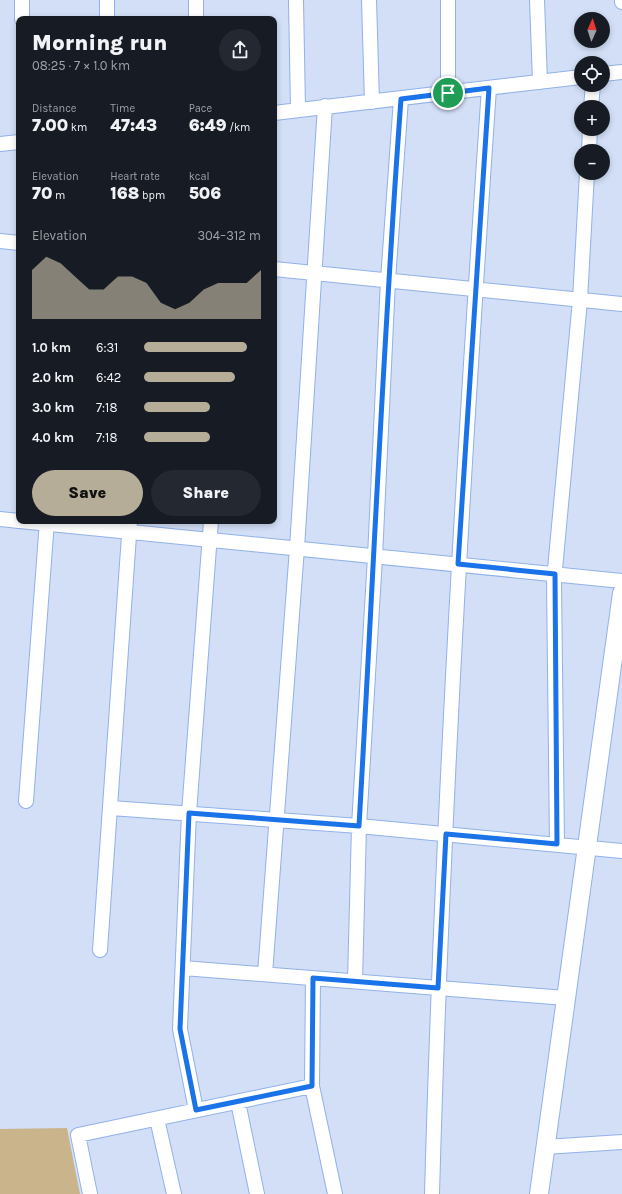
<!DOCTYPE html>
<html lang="en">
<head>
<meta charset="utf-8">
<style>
  body { margin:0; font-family:Karla,sans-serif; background:#242831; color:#f1f3f6; height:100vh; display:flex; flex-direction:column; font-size:15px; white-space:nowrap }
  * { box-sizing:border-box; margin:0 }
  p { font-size:13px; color:#9ea1a6 }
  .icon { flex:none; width:22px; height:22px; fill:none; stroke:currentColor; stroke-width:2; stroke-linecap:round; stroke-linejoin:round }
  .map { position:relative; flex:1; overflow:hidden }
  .drawer { position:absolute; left:16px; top:16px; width:261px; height:508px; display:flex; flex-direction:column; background:#171b24; border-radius:8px; box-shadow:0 2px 6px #0003 }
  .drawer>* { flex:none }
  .needle { width:26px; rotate:3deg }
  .tools { position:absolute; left:574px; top:12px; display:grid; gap:8px }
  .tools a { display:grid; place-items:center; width:36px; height:36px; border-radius:50%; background:#171b24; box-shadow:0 2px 6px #0003; font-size:20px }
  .pin { position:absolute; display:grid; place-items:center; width:34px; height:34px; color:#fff; margin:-17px; border:2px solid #fff; border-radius:50%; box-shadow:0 1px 4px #0007 }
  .round { display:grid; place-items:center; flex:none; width:42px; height:42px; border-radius:21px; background:#242831 }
  .summary { display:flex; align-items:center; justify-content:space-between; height:68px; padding:0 16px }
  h1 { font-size:22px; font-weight:800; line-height:30px }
  .figures { display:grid; grid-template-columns:repeat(3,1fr); gap:6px; height:68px; padding:4px 16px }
  .figures div { display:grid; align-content:center }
  .figures b { font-size:17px; font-weight:800 }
  .figures small { font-size:11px; font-weight:400 }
  .figures p { font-size:11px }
  .chart { height:112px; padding:8px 16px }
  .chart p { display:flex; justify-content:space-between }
  .chart svg { width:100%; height:72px; margin-top:4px; fill:#b6ad99; opacity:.7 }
  .button { display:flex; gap:8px; margin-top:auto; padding:8px 16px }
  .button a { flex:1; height:46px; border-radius:24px; background:#b6ad99; color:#111; font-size:16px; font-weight:800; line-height:46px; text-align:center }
  .button a+a { background:#242831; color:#f1f3f6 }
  ul { padding:0 16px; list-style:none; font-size:13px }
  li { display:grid; grid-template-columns:64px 48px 1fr; align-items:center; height:30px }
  li i { height:10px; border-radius:5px; background:#b6ad99 }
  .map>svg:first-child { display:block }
</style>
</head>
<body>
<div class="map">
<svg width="622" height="1194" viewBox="0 0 622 1194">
  <rect width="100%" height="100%" fill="#d2dff6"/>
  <path fill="#cab48c" d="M67 1128 80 1194H0V1129Z"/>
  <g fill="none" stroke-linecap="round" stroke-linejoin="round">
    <g stroke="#92b1e9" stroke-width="16">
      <path id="minor" d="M22 0V19
        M107 0V19
        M196 0V19
        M296 0 298 109
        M369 0 372 102
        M448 0V93
        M537 0 540 82
        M622 0V2
        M603 74 622 72
        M591 107 593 85
        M274 113 581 77
        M0 144 19 142
        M589 151 590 129
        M0 241 19 243
        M274 269 622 304
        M0 519 19 521
        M20 521 622 581
        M26 801 47 521
        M111 808 359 826 622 851
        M557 845 554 580 580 300 587 173
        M100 950 130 521
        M183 968 566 998
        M265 974 297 548 325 106
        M313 978 312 1086 335 1194
        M355 981 359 826 375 557 388 280 401 99
        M238 1102 257 1194
        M196 1110 180 1029 189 813 211 521
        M157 1119 174 1194
        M545 1147 622 1142
        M90 1194 78 1135 312 1086
        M432 1194C442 825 464 456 489 88"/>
    </g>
    <g stroke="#92b1e9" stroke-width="20">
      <path id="tertiary" d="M539 1194 622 593"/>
    </g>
    <use href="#minor" stroke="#fff" stroke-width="14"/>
    <use href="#tertiary" stroke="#fff" stroke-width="18"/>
  </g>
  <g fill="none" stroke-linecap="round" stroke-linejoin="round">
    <g stroke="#fff" stroke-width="8">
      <path id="route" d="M489 88 458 564 555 574 557 844 446 834 438 988 313 978 312 1086 196 1110 180 1029 189 813 359 826C373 584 383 341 401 99Z"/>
    </g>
    <use href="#route" stroke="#1a73e8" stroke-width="5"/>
  </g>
</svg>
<div class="tools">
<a><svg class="needle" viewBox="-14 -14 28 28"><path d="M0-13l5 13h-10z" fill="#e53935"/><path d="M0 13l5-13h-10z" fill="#9ea1a6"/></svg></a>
<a><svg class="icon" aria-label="locate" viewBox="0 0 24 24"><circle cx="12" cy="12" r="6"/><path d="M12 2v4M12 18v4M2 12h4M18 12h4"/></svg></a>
<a>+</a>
<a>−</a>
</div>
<div class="pin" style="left:448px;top:93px;background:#1e9e55"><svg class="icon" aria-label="arrive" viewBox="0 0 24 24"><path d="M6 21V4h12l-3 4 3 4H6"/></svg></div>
<section class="drawer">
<div class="summary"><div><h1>Morning run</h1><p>08:25 · 7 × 1.0 km</p></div><a class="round"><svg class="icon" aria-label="share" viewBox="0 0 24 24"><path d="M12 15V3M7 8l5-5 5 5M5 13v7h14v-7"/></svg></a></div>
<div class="figures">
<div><p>Distance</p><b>7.00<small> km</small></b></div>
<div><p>Time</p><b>47:43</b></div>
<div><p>Pace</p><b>6:49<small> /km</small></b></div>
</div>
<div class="figures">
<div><p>Elevation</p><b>70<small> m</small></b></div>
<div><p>Heart rate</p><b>168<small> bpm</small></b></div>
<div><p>kcal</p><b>506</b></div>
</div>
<div class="chart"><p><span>Elevation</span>304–312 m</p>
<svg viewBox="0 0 160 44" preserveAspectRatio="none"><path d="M0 44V14L10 6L20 10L30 18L40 26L50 26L60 18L70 18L80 22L90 34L100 38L110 34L120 26L130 22L140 22L150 22L160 14V44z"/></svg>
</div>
<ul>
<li><b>1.0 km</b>6:31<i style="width:88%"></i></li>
<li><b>2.0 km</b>6:42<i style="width:78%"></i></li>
<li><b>3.0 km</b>7:18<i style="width:56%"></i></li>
<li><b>4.0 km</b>7:18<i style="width:56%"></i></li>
</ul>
<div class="button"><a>Save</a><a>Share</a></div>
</section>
</div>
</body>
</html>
